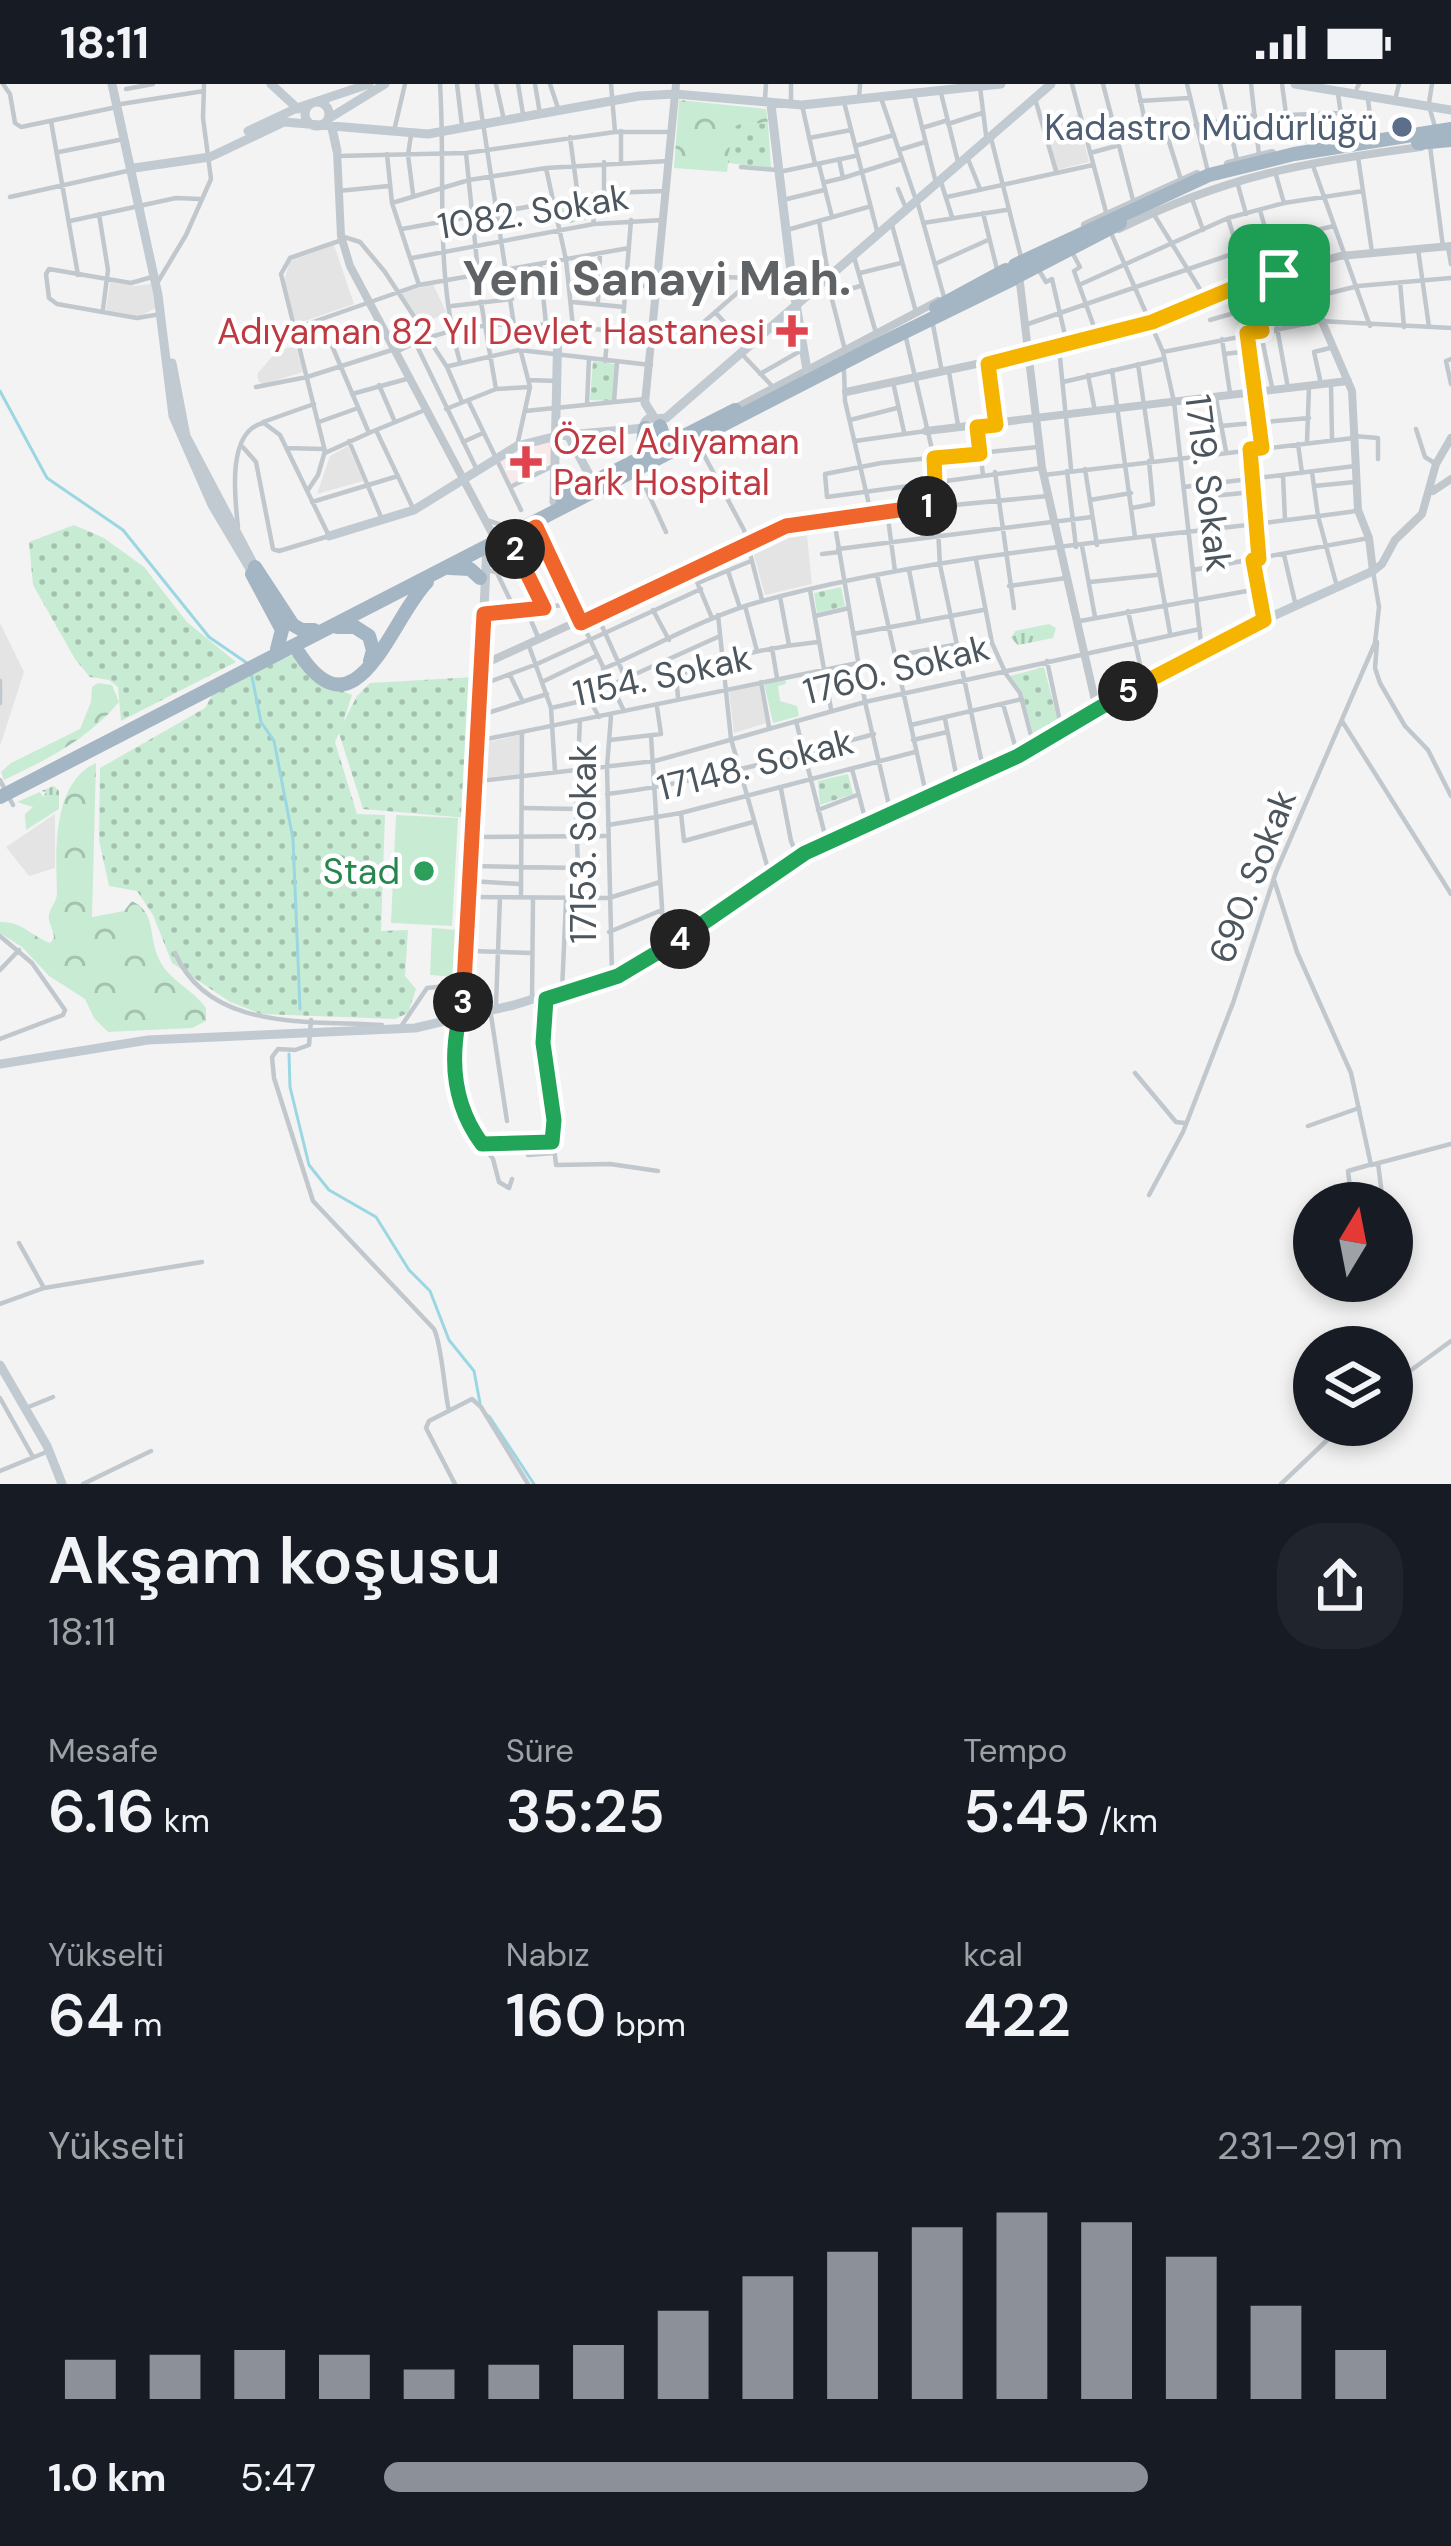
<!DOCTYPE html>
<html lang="tr">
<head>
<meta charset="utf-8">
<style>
  body { margin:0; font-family:"DM Sans",sans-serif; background:#20242c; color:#f1f3f6; height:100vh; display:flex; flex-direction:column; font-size:45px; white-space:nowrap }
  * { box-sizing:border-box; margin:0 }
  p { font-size:39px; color:#9ea1a6 }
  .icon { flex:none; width:66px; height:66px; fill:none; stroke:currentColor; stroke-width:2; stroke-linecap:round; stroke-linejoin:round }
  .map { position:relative; height:1400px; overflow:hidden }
  .side { display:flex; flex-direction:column; background:#171b24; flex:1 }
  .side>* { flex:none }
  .needle { width:78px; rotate:10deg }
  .fabs { position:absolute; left:1293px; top:1098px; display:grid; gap:24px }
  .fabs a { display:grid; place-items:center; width:120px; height:120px; border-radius:50%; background:#171b24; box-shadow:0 6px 18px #0003; font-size:60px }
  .pin { position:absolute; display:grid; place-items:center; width:102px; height:102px; color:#fff; margin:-51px; border-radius:24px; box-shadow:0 6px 18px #0006 }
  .km { position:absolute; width:60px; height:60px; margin:-30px; border-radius:50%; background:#222; color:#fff; font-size:33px; line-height:60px; text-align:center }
  .round { display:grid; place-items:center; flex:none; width:126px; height:126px; border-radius:48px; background:#20242c }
  .overview { display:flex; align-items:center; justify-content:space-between; height:204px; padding:0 48px }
  h1 { font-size:66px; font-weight:600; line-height:90px }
  .metrics { display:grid; grid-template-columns:repeat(3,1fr); gap:18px; height:204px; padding:12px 48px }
  .metrics div { display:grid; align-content:center }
  .metrics b { font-size:60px; font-weight:600 }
  .metrics small { font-size:33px; font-weight:400 }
  .metrics p { font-size:33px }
  .chart { height:336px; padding:24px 48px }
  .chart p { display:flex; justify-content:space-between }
  .chart svg { width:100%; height:216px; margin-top:12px; stroke:#8c9099; stroke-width:6 }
  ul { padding:0 48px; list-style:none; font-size:39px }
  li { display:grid; grid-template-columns:192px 144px 1fr; align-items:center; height:90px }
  li i { height:30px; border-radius:15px; background:#8c9099 }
  .status { display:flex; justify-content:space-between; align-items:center; height:84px; padding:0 60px; background:#171b24; direction:ltr }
  .status svg { height:33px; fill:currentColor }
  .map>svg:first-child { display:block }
</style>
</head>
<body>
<div class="status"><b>18:11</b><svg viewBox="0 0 49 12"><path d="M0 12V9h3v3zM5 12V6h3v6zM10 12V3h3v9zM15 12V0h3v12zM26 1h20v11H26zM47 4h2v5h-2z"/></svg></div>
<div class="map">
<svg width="1451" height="1400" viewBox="0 0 1451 1400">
  <defs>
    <pattern id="grass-tufts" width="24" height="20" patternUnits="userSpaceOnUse" patternTransform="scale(3)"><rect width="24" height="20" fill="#c8ebd4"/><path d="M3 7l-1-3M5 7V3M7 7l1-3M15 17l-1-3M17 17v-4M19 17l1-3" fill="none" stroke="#a5c1af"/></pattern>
    <pattern id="forest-crowns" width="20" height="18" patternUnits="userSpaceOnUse" patternTransform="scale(3)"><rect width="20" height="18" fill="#c8ebd4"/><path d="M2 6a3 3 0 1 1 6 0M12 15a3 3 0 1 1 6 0" fill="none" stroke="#a5c1af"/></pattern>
    <pattern id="park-dots" width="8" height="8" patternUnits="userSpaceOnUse" patternTransform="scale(3)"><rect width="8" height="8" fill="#c8ebd4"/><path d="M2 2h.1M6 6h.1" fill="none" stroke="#a5c1af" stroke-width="1.8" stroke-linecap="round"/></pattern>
  </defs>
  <rect width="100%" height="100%" fill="#f4f3f3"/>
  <path fill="#e5e4e4" d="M1078 31 1089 78 1057 86 1046 39Z
    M334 161 354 220 296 240 284 197 290 177Z
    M110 198 135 202 151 200 156 224 140 232 106 226Z
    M433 200 446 228 423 241 400 209Z
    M296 262 303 288 264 300 259 298 257 290 278 266Z
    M348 362 363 397 317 410 330 372Z
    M806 442 812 500 765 511 751 461Z
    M0 539 24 588 0 662Z
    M759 600 766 639 734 649 729 607Z
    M520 651 522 690 481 694 483 659Z
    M55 730V784L29 792 6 763Z"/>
  <path fill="#f9e9e8" d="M554 356V377L510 400 500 379 528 361Z"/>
  <path fill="url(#grass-tufts)" d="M1049 540 1056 544 1053 554 1018 561 1011 554 1015 547Z
    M785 595 786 600 778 602 780 617 797 622 799 632 773 639 764 599Z
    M54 702 59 707V725L26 746 25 730 33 723 17 718 40 708 43 713 46 708 41 707Z"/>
  <path fill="url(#forest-crowns)" d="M679 16 766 25 768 40 742 39 733 44 727 88 674 84Z
    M98 599 112 601 119 618C87 656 48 675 4 696L1 688 11 679 80 645 91 618 92 603Z
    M96 679 92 833 124 827 132 817C157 829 148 853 159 875 168 896 193 905 206 924V937L192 944 108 948 94 934 85 915 49 892 22 863 0 849V838C21 837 32 852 50 859L54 854C54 847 50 842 49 836 47 826 57 819 57 809 56 770 51 699 96 679Z"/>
  <path fill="url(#park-dots)" d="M742 39 768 40 771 84 728 79 732 44Z
    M588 116 592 135 562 140 559 121Z
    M593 277 615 280 613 317 590 316Z
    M74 441 104 454 144 483 187 538 236 578 121 637 118 603 109 596 90 593 75 575 33 501 29 458Z
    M841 503 845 522 817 529 814 509Z
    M294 570 309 592 352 611 343 639 357 612 370 599 475 593 467 734 363 725 339 649 335 658 357 730 385 731 381 847 408 846 405 892 416 905 408 929 395 935 261 930 230 918 172 879 153 831 137 807 109 802 99 756 100 684 205 624 214 608Z
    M1044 583 1059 641 1035 657 1022 608 1010 592Z
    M848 690 853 710 820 721 818 697Z"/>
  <path fill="#c8ebd4" d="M396 731 458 734 452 842 391 839Z
    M432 844 459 846 457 893 430 891Z"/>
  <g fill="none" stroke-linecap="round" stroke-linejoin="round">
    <path stroke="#9bd7e2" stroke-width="3" d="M0 307 47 394 123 446 209 553 247 579
      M251 588 261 638 274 657 293 755 300 925
      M289 970 290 1003 309 1081 329 1106 376 1133 409 1186 430 1207 449 1256 474 1287 480 1319
      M489 1332 534 1400"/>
    <path stroke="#c0c7cd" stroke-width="4.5" d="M3 0 10 10 15 39 21 43 117 23
      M440 0C446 91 434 189 460 278
      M457 0 462 42
      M477 0 514 241 530 303 517 362
      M496 0 504 36
      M518 0 523 30
      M535 0 540 30
      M550 0 559 27
      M611 0 615 48
      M1072 0 1106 128
      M1103 0 1133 116
      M1137 0 1147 47
      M1187 0 1208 88
      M1220 0 1237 76
      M1251 0 1259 71
      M1282 0 1286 30
      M980 3 986 51
      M1357 4 1359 0
      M126 5 153 0
      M941 9 958 78
      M1338 10 1345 58
      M914 11 936 99
      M1396 12 1399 0
      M881 14 916 116
      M765 15 766 0
      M859 16 860 0
      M1368 16 1373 52
      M1140 17 1189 14
      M791 18V0
      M844 18 877 147
      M1036 18 1056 87
      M1429 19 1432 0
      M121 20 204 7
      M802 21 815 80
      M1429 22 1435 43
      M1287 31 1341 29
      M51 37 78 191
      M948 40 982 29
      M922 44 945 37
      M1165 45 1181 96
      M394 47 405 0
      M621 47V77
      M411 51 408 71 413 110
      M570 53 578 113
      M809 54 851 46
      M991 54 1022 177
      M1115 56 1255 31
      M855 62 894 51
      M1430 62 1443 163
      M899 66 925 58
      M59 68 124 55
      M466 69 481 218 496 305
      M1090 69 1116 62
      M387 70 392 119 419 201
      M337 72 466 69 615 48H671
      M1358 73 1372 168
      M968 75 980 105
      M604 78V108
      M1312 79 1370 242
      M819 81 832 133
      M741 83 777 86
      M546 84 566 176 573 243
      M779 88 855 72
      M1276 91 1284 119
      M843 94 902 75
      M826 98 843 94 839 75
      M941 98 952 133
      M1238 101 1246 130
      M898 105 905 122
      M338 107 389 102
      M590 112 594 140
      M1191 112 1203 146
      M10 113 127 87
      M947 113 1093 81
      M783 116 824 106
      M392 119 469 96 546 84 668 77
      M918 120 944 213
      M1260 126 1278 190
      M499 128 604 109 666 107
      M983 129 997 185
      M1153 129 1206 215
      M99 130 108 186 103 225
      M1228 134 1247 197
      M70 137 176 114 200 115
      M819 137 828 190
      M923 139 1006 126
      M892 141 916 228
      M402 145 473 132
      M787 146 868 123
      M1111 149 1163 268 1174 318 1202 568
      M341 152 360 158 385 188 447 283 462 318
      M1269 157 1334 142
      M1448 163 1451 180
      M1418 165 1429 243
      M1073 170 1080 183 1074 187 1098 254
      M854 173 876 249
      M412 174 594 140 663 136
      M935 180 988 156
      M540 181 546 240
      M1040 188 1046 198 1052 195 1067 260
      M860 189 901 179
      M658 190 790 196
      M152 193 131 199 49 185 46 190 49 214 57 220 137 234 161 230
      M159 196 186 151 211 95 203 34 204 0
      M827 196 845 266
      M1250 197 1272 303
      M1400 198 1404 243
      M626 199 656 204
      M1079 201 1228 134 1284 119 1363 107
      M831 211 860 202
      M1310 214 1358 202 1451 194
      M598 217 600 169
      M572 218 624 223
      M452 222 512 215
      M715 228 746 262
      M321 236 369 349 376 346
      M1210 236 1307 208
      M933 241 942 288
      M1025 241 1238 168
      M1277 244 1288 304
      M293 245 419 201 629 164
      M654 246 689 251 752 196
      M622 249 631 136
      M1247 249 1262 363
      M330 254 381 236
      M906 254 934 374 940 481 983 684
      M1222 255 1230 309
      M415 258 478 388
      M1059 264 1071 384
      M398 267C479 224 567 244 653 251
      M740 268 773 303
      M1163 268 1320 237 1451 244
      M1224 270 1249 267
      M1451 275 1446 277 1451 300
      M605 277 608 248
      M987 280 995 340
      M1138 280 1152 376
      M449 282 519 266 651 281
      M844 286 845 317 871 429 1048 412
      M1112 286 1135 453
      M949 288 958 341
      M760 290 802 266
      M1088 291 1095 327
      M528 296 557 297
      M893 298 904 348
      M1063 298 1163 275
      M1321 300 1314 268 1334 263
      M379 301 395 338
      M1331 301 1332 355
      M256 303 307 293 395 265
      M352 310 410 294
      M1216 314 1226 367
      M468 316 521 426
      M614 318 617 278
      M587 320 589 274
      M446 325 496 305 530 303
      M525 327 645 315
      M850 336 897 324
      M263 338 314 320
      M319 338 358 324
      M1221 342 1309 334
      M977 343 983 391
      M1416 345 1425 373 1436 380
      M376 346 412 422
      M376 346 425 326
      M1354 352 1378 354V375
      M696 356 744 446 762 516
      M349 357 381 433
      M855 357 926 347
      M463 358 483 349
      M1307 358 1309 303
      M1298 360 1302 389
      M1038 363 881 379 825 390 827 413 1042 384
      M286 364 322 365
      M1250 365 1259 473
      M325 369 369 349
      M1085 385 1097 461
      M638 387 666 448
      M1067 387 1076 463
      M995 388 1014 524
      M1312 388 1318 432 1336 499
      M1044 391 1354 354
      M1283 391 1285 436
      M1210 400 1222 482
      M1314 402 1355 398
      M510 403 553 382
      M1184 403 1355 382
      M308 406 318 391 325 367 281 190 290 174 342 156
      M1212 412 1253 408
      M1090 416 1131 409
      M312 418 398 392
      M1132 424 1153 420 1149 377
      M887 427 895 487
      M486 436 509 443
      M834 436 865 618 891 730
      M536 442 624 627
      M238 443C235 415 226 346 264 339L280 351 329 452 279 467 273 465 256 378 241 361
      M1153 454 1170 549
      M511 457 544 524
      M1082 462 1095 533
      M838 465 1092 433
      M822 470 839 468
      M1284 471 1295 518
      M976 476 992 559 1006 590 1020 609 1034 663
      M1253 476 1264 536
      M486 485 497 489 515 526
      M692 486 712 534
      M909 486 919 537
      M1193 486 1369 454
      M728 487 740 524
      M877 491 927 714
      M1090 498 1156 491
      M698 499 751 477
      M1009 502 1066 494
      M810 506 831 625
      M780 513 789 561
      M745 522 757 567
      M526 525 538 553
      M653 526 669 556
      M1128 527 1144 598
      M485 530 572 520
      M597 531 624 591
      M718 531 731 655 770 792
      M815 532 849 524
      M1080 537 1258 505
      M853 550 983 526
      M1377 558 1375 584 1380 599 1405 642 1428 666 1451 712
      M529 562 551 624 555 688
      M772 564 777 594
      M894 572 953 561
      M1047 577 1062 647
      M603 585C656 562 707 532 762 517 954 465 1160 455 1356 427
      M510 591 523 618
      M0 597V619
      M544 597 596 572
      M761 598 769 643
      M481 601 537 580 701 505
      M611 601 720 552
      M582 602 599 633
      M678 613 676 592C723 573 769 563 818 558
      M592 617 606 612
      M1003 620 1018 672
      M551 624 586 616
      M478 632 547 610
      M611 632 607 683 612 890
      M945 635 958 700
      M796 637 827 759
      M1342 637 1451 810
      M911 641 1022 615
      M651 652 664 855
      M482 656 858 579
      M610 656 661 650 657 623
      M913 656 947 648
      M852 685 866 738
      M0 696 13 721
      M479 697 655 677 865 618 1200 545
      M781 705 791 757 798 773
      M607 710C698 699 786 674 874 650
      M524 724 576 725
      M818 726 857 711
      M681 729 684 757 753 738
      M608 741 681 729 915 668
      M473 753 605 752
      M472 782 577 784
      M1274 796 1297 868 1351 989 1371 1081 1451 1060
      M471 797 519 800
      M521 811 522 649
      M470 813 609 814 660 798
      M579 815 576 725 580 636
      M609 848 662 826
      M0 852 32 879 65 926 63 931 0 955
      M471 867 531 869
      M175 869C210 948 308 936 382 941
      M0 886 19 866
      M562 907 566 816
      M532 915 533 814
      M546 915 543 960 556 1081 610 1080 658 1087
      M496 921 500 813
      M491 931 507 1037
      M311 936 309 961 295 966 278 965 272 973 274 994 313 1117 434 1245C442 1261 444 1306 449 1327
      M458 940 455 958 458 1018 470 1044 493 1075 499 1098 509 1104 512 1095
      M402 941 427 904 466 900
      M1135 989 1176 1038 1185 1039
      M1308 1042 1359 1024
      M527 1058 528 1071 554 1069
      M482 1060 552 1058
      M1378 1079 1383 1119
      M1149 1111 1183 1048 1233 919 1276 788 1375 559 1379 523 1373 487
      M1352 1119 1348 1087 1369 1081
      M1392 1136 1404 1133
      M19 1159 44 1204
      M0 1220 44 1204 202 1178
      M1392 1300 1451 1257
      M0 1314 33 1373
      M26 1324 53 1313
      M0 1387 44 1369
      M83 1400 151 1367
      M455 1400 426 1344 429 1337 472 1315 481 1323 528 1400
      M1281 1400 1343 1341"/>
    <path stroke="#c0c7cd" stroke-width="8" d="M337 67 341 152 350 182 493 451
      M1228 80 1272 69
      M1085 141 1197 90
      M1119 145C1226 92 1304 78 1421 63
      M1299 184 1352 307 1358 426 1369 454 1373 487
      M1020 199 1042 384 1097 625
      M846 308 1098 254 1152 239 1248 198 1340 172 1451 162
      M645 319 676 0
      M734 325 938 217
      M926 347 1348 297
      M1433 407 1451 395
      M1373 487 1382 480 1395 456 1422 430 1436 380 1451 354
      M482 581 786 442 871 429"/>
    <path stroke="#c1cad1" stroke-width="9" d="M112 0 158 211 173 332 212 421 250 485
      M271 0 298 25
      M1295 0 1451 26
      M305 30a12 12 0 1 1 24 0a12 12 0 1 1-24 0Z
      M771 21 792 196 807 286
      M328 35 385 0
      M332 44 337 67
      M248 47 297 24 369 0
      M134 84 210 73 284 38 428 50 639 12 675 10 802 21 1001 0
      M172 279 186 352 255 483
      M645 319 655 335 666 334 1051 0
      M644 342a8 8 0 1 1 16 0a8 8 0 1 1-16 0Z
      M568 351 593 398
      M554 418 558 241
      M329 452 414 426 517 362 557 352 645 344
      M468 938 466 908 487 461
      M0 980 148 956 415 944 514 921 600 894 646 872 805 769 1018 672 1144 598 1264 536 1373 487
      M0 1281 47 1362 62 1400"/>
    <path stroke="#a4b5c4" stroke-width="14" d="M1418 59 1451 56
      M1015 181 1209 91 1294 70 1451 45
      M1018 192 1120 139
      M936 224 1006 186
      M660 342 669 366
      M641 375 645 344
      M562 414 735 326
      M255 483 293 541 302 546H314
      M450 484 470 485 480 494
      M252 490 282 546 277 565
      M337 543H355L369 552 373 566 370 577
      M299 569C357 658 391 534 427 498
      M0 713 880 260 1013 195"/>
  </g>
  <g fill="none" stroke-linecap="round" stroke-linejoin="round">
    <g stroke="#fff" stroke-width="24">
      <path id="split-1" d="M927 422 936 421 934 374 980 370 977 343 996 341 988 280 1152 238 1248 198 1279 191"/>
    </g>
    <g stroke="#fff" stroke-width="24">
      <path id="split-2" d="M515 465 511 456 536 443 581 539 786 442 927 422"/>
    </g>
    <g stroke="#fff" stroke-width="24">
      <path id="split-3" d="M463 918 484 530 544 524 515 465"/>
    </g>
    <g stroke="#fff" stroke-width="24">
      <path id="split-4" d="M463 918 462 939 458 940C450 983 456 1025 482 1060L552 1058 554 1036 543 959 546 915 618 892 680 855"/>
    </g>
    <g stroke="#fff" stroke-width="24">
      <path id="split-5" d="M680 855 805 769 1018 672 1128 607"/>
    </g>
    <g stroke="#fff" stroke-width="24">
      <path id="split-6" d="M1128 607 1264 536 1253 476 1259 475 1250 365 1262 364 1247 249 1262 247 1256 222 1307 208 1299 184 1279 191"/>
    </g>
    <use href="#split-1" stroke="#f5b400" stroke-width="15"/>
    <use href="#split-2" stroke="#f0652b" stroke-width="15"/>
    <use href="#split-3" stroke="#f0652b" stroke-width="15"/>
    <use href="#split-4" stroke="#22a559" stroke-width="15"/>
    <use href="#split-5" stroke="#22a559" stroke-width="15"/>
    <use href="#split-6" stroke="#f5b400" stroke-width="15"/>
  </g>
  <circle fill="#5c6f8a" stroke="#fff" stroke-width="4.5" cx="1402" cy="43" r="12"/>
  <g fill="#e0444e" stroke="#fff" stroke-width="4.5">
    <path d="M786 229h12v12h12v12h-12v12h-12v-12h-12v-12h12z"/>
    <path d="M520 360h12v12h12v12h-12v12h-12v-12h-12v-12h12z"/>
  </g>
  <circle fill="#2e9e5b" stroke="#fff" stroke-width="4.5" cx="424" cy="787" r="12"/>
  <g text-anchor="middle" stroke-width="9" stroke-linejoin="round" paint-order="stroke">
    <g font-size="36" fill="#4e5e75" stroke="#fff" text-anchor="end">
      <text x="1378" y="56">Kadastro Müdürlüğü</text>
    </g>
    <g font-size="36" fill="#4c565e" stroke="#fff">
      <text transform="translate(533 127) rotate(-9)" y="13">1082. Sokak</text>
      <text transform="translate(1209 399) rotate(83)" y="13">1719. Sokak</text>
      <text transform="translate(896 585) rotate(-14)" y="13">1760. Sokak</text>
      <text transform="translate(662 591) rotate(-12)" y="13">1154. Sokak</text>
      <text transform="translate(755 680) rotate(-14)" y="13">17148. Sokak</text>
      <text transform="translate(583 760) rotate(-90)" y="13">17153. Sokak</text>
      <text transform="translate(1252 792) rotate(-69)" y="13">690. Sokak</text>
    </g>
    <g font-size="36" fill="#be3a42" stroke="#fff" text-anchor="end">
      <text x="765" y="260">Adıyaman 82 Yıl Devlet Hastanesi</text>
      <text x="553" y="370" text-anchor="start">Özel Adıyaman<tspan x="553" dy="41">Park Hospital</tspan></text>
    </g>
    <g font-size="36" fill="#27864d" stroke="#fff" text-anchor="end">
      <text x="400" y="800">Stad</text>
    </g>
    <g font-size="48" font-weight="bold" fill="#606366" stroke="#fff">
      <text x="657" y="211">Yeni Sanayi Mah.</text>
    </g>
  </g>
</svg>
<div class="fabs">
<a><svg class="needle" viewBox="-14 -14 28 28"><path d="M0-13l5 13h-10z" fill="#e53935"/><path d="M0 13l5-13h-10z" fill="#9ea1a6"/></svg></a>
<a><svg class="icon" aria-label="layers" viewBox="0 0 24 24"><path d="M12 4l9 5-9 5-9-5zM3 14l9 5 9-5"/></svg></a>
</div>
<div class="pin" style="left:1279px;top:191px;background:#1e9e55"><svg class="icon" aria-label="arrive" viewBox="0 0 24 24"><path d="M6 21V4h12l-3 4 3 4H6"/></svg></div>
<b class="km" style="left:927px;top:422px">1</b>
<b class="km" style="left:515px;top:465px">2</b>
<b class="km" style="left:463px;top:918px">3</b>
<b class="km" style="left:680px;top:855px">4</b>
<b class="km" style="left:1128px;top:607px">5</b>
</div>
<section class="side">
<div class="overview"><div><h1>Akşam koşusu</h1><p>18:11</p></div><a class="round"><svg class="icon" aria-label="share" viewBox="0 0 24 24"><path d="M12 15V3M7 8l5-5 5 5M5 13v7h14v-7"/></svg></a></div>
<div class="metrics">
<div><p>Mesafe</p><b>6.16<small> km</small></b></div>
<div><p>Süre</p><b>35:25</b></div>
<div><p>Tempo</p><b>5:45<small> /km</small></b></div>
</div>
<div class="metrics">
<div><p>Yükselti</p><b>64<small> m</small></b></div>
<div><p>Nabız</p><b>160<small> bpm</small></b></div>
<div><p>kcal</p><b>422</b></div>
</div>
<div class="chart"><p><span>Yükselti</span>231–291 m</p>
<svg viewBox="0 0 160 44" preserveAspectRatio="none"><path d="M5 44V36M15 44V35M25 44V34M35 44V35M45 44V38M55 44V37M65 44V33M75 44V26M85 44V19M95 44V14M105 44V9M115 44V6M125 44V8M135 44V15M145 44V25M155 44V34"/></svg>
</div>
<ul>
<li><b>1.0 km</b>5:47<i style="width:75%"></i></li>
</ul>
</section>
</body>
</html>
